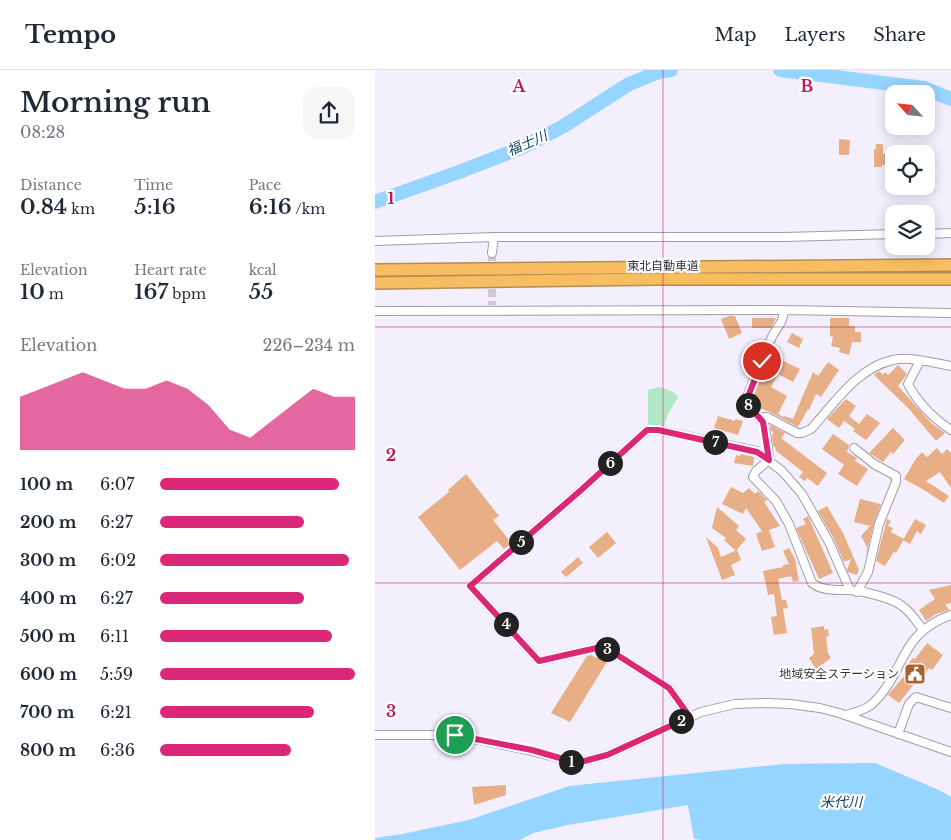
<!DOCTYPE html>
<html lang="en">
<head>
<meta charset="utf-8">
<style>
  body { margin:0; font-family:"Libre Baskerville","Noto Sans JP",serif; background:#f6f6f7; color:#1f2937; height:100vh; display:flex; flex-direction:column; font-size:19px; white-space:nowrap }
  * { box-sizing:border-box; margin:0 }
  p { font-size:16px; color:#747a83 }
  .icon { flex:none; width:28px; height:28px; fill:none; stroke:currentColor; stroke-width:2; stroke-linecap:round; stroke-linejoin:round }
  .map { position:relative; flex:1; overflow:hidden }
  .sheet { display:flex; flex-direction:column; background:#fff; width:375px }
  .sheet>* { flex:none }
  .needle { width:32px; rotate:297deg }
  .buttons { position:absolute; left:510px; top:15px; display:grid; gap:10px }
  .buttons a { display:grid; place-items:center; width:50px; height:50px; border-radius:10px; background:#fff; box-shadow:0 2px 12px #0003; font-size:25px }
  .pin { position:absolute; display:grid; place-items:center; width:42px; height:42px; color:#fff; margin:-21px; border:2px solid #fff; border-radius:50%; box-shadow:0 1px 5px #0007 }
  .km { position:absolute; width:25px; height:25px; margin:-12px; border-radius:50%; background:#222; color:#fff; font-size:14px; line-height:25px; text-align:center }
  .round { display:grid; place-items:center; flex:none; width:52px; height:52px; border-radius:15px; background:#f6f6f7 }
  .headline { display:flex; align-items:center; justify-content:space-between; height:85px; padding:0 20px }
  h1 { font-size:28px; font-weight:600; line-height:38px }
  .metrics { display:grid; grid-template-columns:repeat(3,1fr); gap:8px; height:85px; padding:5px 20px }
  .metrics div { display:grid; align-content:center }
  .metrics b { font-size:21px; font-weight:600 }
  .metrics small { font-size:14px; font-weight:400 }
  .metrics p { font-size:14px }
  .chart { height:140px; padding:10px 20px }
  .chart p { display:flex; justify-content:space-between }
  .chart svg { width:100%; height:90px; margin-top:5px; fill:#db2777; opacity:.7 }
  ul { padding:0 20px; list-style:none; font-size:16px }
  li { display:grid; grid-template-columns:80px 60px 1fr; align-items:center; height:38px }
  li i { height:12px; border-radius:6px; background:#db2777 }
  header { display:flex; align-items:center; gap:30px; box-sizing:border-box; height:70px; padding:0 25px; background:#fff; border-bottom:1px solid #e0e1e3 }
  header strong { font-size:24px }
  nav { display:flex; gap:28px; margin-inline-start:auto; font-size:18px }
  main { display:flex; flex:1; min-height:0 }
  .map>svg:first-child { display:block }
</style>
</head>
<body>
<header>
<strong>Tempo</strong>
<nav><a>Map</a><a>Layers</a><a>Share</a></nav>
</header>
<main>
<section class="sheet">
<div class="headline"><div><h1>Morning run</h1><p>08:28</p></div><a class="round"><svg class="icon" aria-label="share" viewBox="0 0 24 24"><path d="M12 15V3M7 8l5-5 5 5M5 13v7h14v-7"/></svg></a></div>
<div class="metrics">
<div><p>Distance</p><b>0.84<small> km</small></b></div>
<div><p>Time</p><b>5:16</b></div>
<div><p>Pace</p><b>6:16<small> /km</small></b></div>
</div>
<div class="metrics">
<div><p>Elevation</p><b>10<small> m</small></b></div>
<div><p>Heart rate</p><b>167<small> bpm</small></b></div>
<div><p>kcal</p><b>55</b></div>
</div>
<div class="chart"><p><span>Elevation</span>226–234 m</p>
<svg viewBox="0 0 160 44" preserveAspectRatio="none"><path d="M0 44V18L10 14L20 10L30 6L40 10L50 14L60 14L70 10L80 14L90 22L100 34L110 38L120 30L130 22L140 14L150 18L160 18V44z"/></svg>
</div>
<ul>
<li><b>100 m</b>6:07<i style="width:92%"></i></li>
<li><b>200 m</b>6:27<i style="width:74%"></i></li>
<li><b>300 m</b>6:02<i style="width:97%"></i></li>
<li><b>400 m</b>6:27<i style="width:74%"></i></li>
<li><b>500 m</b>6:11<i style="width:88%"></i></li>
<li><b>600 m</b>5:59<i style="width:100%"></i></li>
<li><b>700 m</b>6:21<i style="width:79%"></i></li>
<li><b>800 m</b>6:36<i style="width:67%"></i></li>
</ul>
</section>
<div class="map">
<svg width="576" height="770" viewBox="0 0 576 770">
  <rect width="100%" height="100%" fill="#f3effd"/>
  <path fill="#b1e9c7" d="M284 317C291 319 298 320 303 327L293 344 288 359 273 354V320Z"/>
  <path fill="#96d5ff" d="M500 693 564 720 576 727V770H327L319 769 313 735 193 755 158 763 145 770H0V768L27 764 94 750 194 716 409 694Z"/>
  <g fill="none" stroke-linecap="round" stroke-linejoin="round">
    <path stroke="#96d5ff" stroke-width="14" d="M405 0 549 18 576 29
      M0 132 84 102 146 78 187 57 254 14 284 2 296 0"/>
  </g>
  <path fill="#e8ae85" d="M464 69 475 70 474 85H464Z
    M501 74H508V84H510V89H519V95H507V97H499V79H501Z
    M354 246H360L367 263 354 269 346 249Z
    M377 248H401L396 258H377Z
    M455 248H474V256H480V262H486V272H477L474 285 464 282 465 278 456 276 458 267 455 266Z
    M417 263 428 269 424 278 412 272Z
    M400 287 425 299 418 312 403 304 396 317 412 326 403 344 408 347 409 346 418 349 438 302 443 306 453 292 464 300 446 327 441 324 434 340 433 339 423 357 395 342 384 338 377 329 388 303 391 305Z
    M523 295 532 304 523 316 556 353 570 363 561 371 534 339 499 305 504 301 508 305 510 302 513 305Z
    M471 329 481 336 474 346 484 354 492 344 505 353 491 370 478 361 480 359 469 351 464 358 452 349Z
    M343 346 360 351V349L368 351 363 365 339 358Z
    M395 355 410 363 406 368 452 403 443 416 432 408 430 411 424 407 428 402 400 380 401 378 398 376 397 365 399 362 396 361Z
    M518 358 530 370 518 384 516 382 508 392 494 383Z
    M458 364 474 375 472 382 482 388 480 391 493 399 482 416 463 404 469 395 447 379Z
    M562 378 567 384 572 379 576 383V418L565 402 551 411 574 426 569 433 549 420 529 409 540 390 547 382 552 387Z
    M365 384 379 387 378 396 359 393 361 385 365 386Z
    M91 404 124 446 118 450 134 470 133 471 135 474 129 479 122 471 85 500 43 447 74 422 73 420Z
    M356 417 368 423 374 418 380 424 383 421 392 430 389 432 405 456 394 460 400 477 387 481 381 464 387 461 371 438 368 444 347 434Z
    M485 429 506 434 499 453 491 486 492 477 486 466 495 456 479 452Z
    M452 436 468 463 484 500 482 505 473 502 472 500 476 489 469 492 459 469 443 441Z
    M342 437 364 456 361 460 371 469 361 481 349 470 351 468 337 458Z
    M433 446 458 503 444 509 421 458 431 454 428 449Z
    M512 449 516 451 513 456 518 458 516 462 529 469 521 483 519 482 510 496 501 491Z
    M540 449 551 455 546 464 542 461 535 474 528 470Z
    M232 462 241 473 223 488 214 477Z
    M331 467 343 478 346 487 362 480 366 490 356 495 360 505 347 510Z
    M414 478 420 489 424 511 418 512 416 506 403 509 407 530H411L413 538 408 539 412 563 399 565 396 547 402 546 399 524 393 525 388 501 408 497V495L414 494 408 481Z
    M203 487 208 493 191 507 186 502Z
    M576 515V533L570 534 574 540 561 544 551 551 544 540 560 529 554 520Z
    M449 556V560L453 559 454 566 451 567 453 583 456 588 441 599 434 588 439 584 436 558Z
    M552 573 568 585 557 600 554 598 541 615 539 614 524 633 513 625 535 599 531 596 538 588 540 589Z
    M226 583 235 587 195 652 176 643 212 586 216 585 221 588Z
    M131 715V725L99 735 97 717Z"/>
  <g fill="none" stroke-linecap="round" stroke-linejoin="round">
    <path stroke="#cdcad7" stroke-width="8" stroke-dasharray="8 4" stroke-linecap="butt" d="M117 183V235"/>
    <g stroke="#a29ab0" stroke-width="10">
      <path id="minor" d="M551 164 576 163
        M0 171 119 167H410L519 164
        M117 183 119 167
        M409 240C408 255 401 257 396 269 386 288 380 309 371 329 374 339 382 343 387 351 392 359 393 381 394 390L381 401 378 407 401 431 414 454 437 513C447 521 462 520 475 520 487 521 518 528 527 536 536 542 542 552 548 560
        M0 241 409 240 576 243
        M545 291 533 314C543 333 558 348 576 360
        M384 348 392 347 422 363H427L436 359C459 334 483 297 518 290 534 286 560 293 576 296
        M479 378 499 394 521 406V412L504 454 493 502 482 522
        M471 645C479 643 489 640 496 635 531 604 522 564 576 545
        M315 647 294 618 236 581 226 577 164 591 95 516 205 421 272 360H283L381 381 407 401 427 424 454 472 475 520
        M523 664 534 634 541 627 576 638
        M0 665H80L157 681 202 693 232 685 326 642 360 634 391 633 415 634 445 638 464 643 576 682"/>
    </g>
    <g stroke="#b48d54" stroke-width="14">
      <path id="highway" d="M0 200 576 195
        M0 213 282 209H576"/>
    </g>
    <use href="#minor" stroke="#fff" stroke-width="8"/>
    <use href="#highway" stroke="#f7bd60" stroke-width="11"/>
  </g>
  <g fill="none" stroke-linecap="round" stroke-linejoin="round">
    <g stroke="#fff" stroke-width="10">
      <path id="route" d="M80 665 157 680 202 693 232 685 315 647 294 618 236 581 226 577 164 591 95 516 205 421 272 360H283L382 382 394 390 388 352 373 335 372 329 387 291"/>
    </g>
    <use href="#route" stroke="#db2777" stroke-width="6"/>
  </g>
  <path fill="none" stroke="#c2185b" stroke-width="1" stroke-opacity="0.55" d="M288 0V770M0 257H576M0 513H576"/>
  <defs>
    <g id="civic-square" transform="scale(1.125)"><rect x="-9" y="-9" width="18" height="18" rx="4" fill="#a76433" stroke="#fff"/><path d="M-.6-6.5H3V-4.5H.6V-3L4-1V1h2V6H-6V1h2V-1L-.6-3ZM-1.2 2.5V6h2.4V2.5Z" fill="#fff"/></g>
  </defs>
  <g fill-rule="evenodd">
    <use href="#civic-square" x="540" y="604"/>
  </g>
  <g text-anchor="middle" stroke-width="4.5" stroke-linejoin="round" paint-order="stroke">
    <g font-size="12" fill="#37343d" stroke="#fff">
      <text x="288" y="200">東北自動車道</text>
    </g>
    <g font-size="12" fill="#37343d" stroke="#fff" text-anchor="end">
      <text x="524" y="608">地域安全ステーション</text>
    </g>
    <g font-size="14" font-style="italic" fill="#093e59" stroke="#fff">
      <text transform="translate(152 73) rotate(-24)" y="5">福士川</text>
      <text x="466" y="737">米代川</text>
    </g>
  </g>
  <g font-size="16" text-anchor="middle" font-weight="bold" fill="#c2185b" stroke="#fff" stroke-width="4.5" stroke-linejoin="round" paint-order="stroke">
    <text x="144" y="22">A</text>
    <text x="432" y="22">B</text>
    <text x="16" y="134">1</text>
    <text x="16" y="391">2</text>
    <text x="16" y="647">3</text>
  </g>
</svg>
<div class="buttons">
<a><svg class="needle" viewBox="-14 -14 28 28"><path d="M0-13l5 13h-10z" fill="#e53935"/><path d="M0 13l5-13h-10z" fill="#747a83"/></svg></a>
<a><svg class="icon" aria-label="locate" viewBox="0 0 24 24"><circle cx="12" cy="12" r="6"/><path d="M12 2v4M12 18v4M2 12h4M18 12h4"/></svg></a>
<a><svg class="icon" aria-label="layers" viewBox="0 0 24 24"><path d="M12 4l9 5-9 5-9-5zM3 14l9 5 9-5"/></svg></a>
</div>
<div class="pin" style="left:80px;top:665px;background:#1e9e55"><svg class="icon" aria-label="arrive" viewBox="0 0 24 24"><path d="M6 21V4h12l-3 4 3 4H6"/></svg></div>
<div class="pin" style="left:387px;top:291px;background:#d93025"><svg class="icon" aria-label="check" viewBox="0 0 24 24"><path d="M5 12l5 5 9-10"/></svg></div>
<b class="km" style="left:196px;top:692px">1</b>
<b class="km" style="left:306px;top:651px">2</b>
<b class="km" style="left:232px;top:579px">3</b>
<b class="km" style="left:131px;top:554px">4</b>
<b class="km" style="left:146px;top:472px">5</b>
<b class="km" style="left:235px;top:393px">6</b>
<b class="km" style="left:340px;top:372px">7</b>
<b class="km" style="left:373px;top:335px">8</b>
</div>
</main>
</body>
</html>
